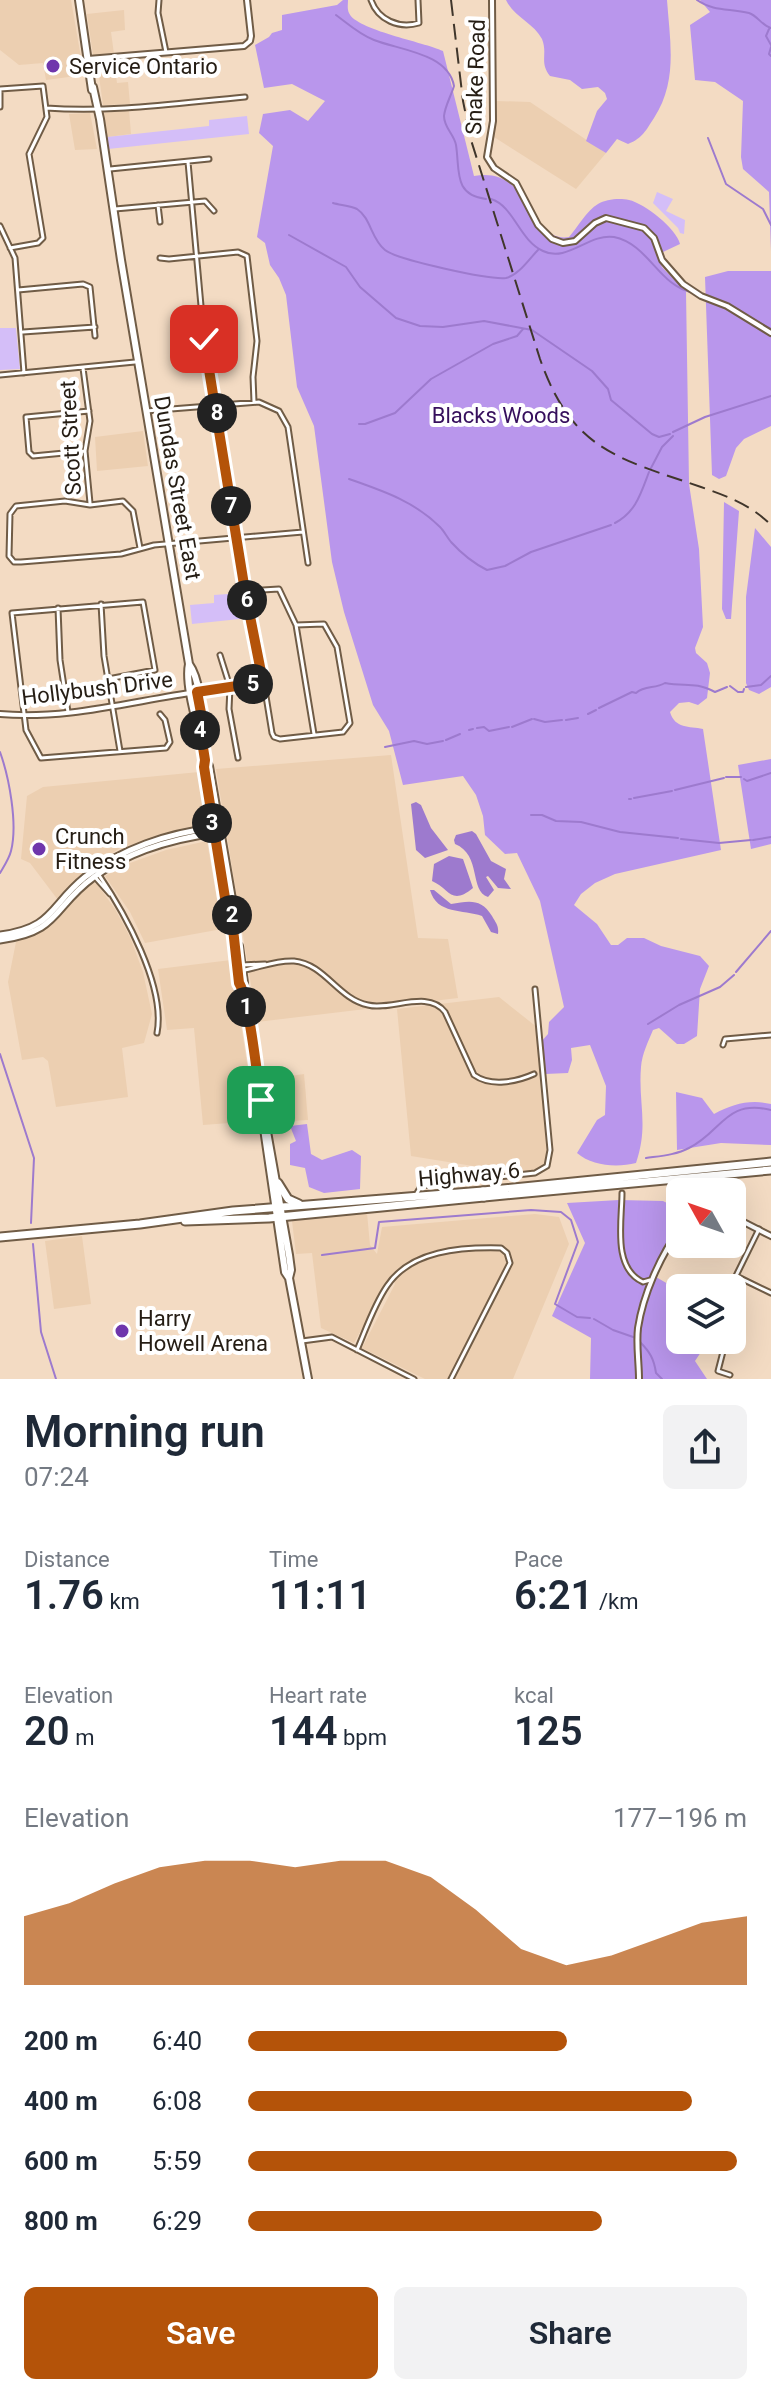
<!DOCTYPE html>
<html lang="en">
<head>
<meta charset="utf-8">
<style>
  body { margin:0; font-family:Roboto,sans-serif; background:#f2f2f3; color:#1f2937; height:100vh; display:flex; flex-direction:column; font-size:30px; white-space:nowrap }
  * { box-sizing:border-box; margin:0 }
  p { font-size:26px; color:#747a83 }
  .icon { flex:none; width:44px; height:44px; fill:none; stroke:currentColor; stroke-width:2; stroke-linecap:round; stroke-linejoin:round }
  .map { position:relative; height:1379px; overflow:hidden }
  .sheet { display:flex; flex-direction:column; background:#fff; flex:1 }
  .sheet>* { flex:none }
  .needle { width:52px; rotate:310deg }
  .buttons { position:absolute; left:666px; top:1178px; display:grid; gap:16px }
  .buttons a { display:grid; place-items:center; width:80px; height:80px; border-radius:12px; background:#fff; box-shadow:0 8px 32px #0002; font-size:40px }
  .pin { position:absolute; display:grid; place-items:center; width:68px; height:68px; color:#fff; margin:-34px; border-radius:16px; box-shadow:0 4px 12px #0006 }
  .km { position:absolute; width:40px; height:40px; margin:-20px; border-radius:50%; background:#222; color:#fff; font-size:22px; line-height:40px; text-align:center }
  .round { display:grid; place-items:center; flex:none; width:84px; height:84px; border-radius:12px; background:#f2f2f3 }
  .overview { display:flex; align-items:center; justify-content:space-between; height:136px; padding:0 24px }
  h1 { font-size:44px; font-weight:600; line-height:60px }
  .stats { display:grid; grid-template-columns:repeat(3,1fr); gap:12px; height:136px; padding:8px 24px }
  .stats div { display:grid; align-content:center }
  .stats b { font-size:40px; font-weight:600 }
  .stats small { font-size:22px; font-weight:400 }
  .stats p { font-size:22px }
  .chart { height:224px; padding:16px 24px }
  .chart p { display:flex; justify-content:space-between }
  .chart svg { width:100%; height:144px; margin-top:8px; fill:#b45309; opacity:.7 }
  .button { display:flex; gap:16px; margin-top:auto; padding:16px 24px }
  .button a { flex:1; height:92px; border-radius:12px; background:#b45309; color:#fff; font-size:32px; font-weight:600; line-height:92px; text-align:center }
  .button a+a { background:#f2f2f3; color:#1f2937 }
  ul { padding:0 24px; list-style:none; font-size:26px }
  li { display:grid; grid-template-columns:128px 96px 1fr; align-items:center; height:60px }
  li i { height:20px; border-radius:10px; background:#b45309 }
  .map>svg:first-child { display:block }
</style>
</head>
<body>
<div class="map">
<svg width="771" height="1379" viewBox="0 0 771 1379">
  <rect width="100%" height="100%" fill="#f3dbc3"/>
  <path fill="#eccfb1" d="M0 0H71L84 75 46 80 43 63 19 65 0 50Z
    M124 10 125 30 111 32 114 54 93 55 87 14Z
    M114 61 117 83 128 82 130 104 103 105 97 62Z
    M496 101 530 102 606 153 576 189 494 137Z
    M129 110 131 134 107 137 104 113Z
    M90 113 97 149 75 150 69 114Z
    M143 431 148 466 97 471 95 437Z
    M391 755 418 938 448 939 458 998 257 1022 216 769Z
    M199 772 206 825 120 848 87 870 58 900 30 863 21 859 27 796 43 787Z
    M207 841 222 929 145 943 130 912 105 876 130 863 166 850Z
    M91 882 97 884 115 909 130 937 143 972 152 1014 144 1043 122 1048 128 1097 56 1107 48 1061 43 1057 22 1060 8 982 16 942 45 928Z
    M231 960 256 1121 203 1125 194 1028 167 1030 158 969Z
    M499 997 538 1028 547 1161 536 1170 517 1173 411 1156 397 1009Z
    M304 1074 308 1120 272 1122 262 1080Z
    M367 1213 370 1245 377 1254 382 1227 535 1214 559 1217 569 1244 513 1379H425L362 1348 395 1284 391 1276 354 1343 321 1328 312 1253 296 1254 292 1221Z
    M82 1236 91 1304 54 1309 45 1241Z"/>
  <path fill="#d4bef8" d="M247 116 249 134 108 149 107 137 209 126V120Z
    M657 192 673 199 666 211 685 220 684 234 680 233 678 228 653 203Z
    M0 328H16L20 369 0 370Z
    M242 593 249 618 192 624 190 605 214 603V595Z"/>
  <path fill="#b996ec" d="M343 0H348C348 4 347 9 349 13 356 30 424 42 443 51L474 176C532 165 529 244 569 237 577 228 587 210 598 204 606 199 620 198 629 200 644 203 677 229 680 244L663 252 659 259 662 267 686 292 689 484 699 549 703 627 695 648 696 653 707 663 710 673 707 698 698 705 689 702 679 703 670 712C675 729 689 726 703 729L721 850 615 874 595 883 581 894 574 905 597 924 611 945H618L627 938H644L661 946 700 956 709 966 700 989 697 1036 684 1044H677L659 1028 653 1030C648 1042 642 1054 641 1067 638 1103 649 1125 636 1163 617 1168 592 1166 577 1153L597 1120 605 1115 606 1086 590 1045 571 1048 572 1060 568 1073 545 1074 541 1042 548 1034 549 1022 564 1007 540 901 517 853 505 854 485 835 483 816 476 795 463 776 403 785 389 731 373 705 344 612 332 562 314 426 297 387 286 295 279 278 270 265 265 243 257 237 273 146 259 133 263 114 290 110 308 121 325 101 292 84 264 88 255 45 269 37 272 33 282 30V15L337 5Z
    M506 0H667C670 42 678 81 654 118 646 130 643 138 628 144L617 139 606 153 586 141 597 111 607 99 605 93 598 87 582 89 570 80 550 76C539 62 548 54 542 39 534 23 514 17 506 0Z
    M700 0H771V251L769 192 743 169 741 157 743 101 715 82 695 80 690 25 710 12Z
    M728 271H771V426L744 439 736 448 726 476 719 479 712 475 705 277Z
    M724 502 739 511 731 619H726L722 609Z
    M755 528 771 547V687L759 694 749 690 746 683V597Z
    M771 759V844L751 849 738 765Z
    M676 1092 702 1098 714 1114C733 1104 750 1099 771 1104V1145L721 1143 677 1150Z
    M307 1124 311 1154 322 1160 352 1150 361 1156 360 1189 324 1193 309 1187 305 1168 290 1165V1144L296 1141 290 1126Z
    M619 1200 663 1201 679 1209 680 1223 671 1236 656 1277 680 1291V1340H706L705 1346 695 1361 707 1379H590L591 1338 552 1316 585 1243 567 1203Z"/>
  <path fill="#9d7ace" d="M416 802 421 805 431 828 448 850 425 858 416 850 411 804Z
    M472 831 476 834 491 861 506 869 504 879 511 889 498 888 488 876 486 877 494 890 488 897C469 891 482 855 455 844L454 840 456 835Z
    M449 856 463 859 473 888C451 906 450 889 432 881L434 864Z
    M430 890H434L451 904C469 901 481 898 492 916 496 923 499 926 498 934L491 932 482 916C463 909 437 915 430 890Z"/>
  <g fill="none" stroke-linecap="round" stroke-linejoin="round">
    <path stroke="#9d7ace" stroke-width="2" d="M697 0C714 12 730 8 749 13 758 16 761 25 771 28
      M336 15C348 24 360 35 374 40 399 50 448 53 454 86 451 96 445 106 444 116 444 128 454 134 456 145 460 170 453 195 486 199
      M769 29 766 36 771 45
      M771 47 769 54 771 56
      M708 138 726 184 763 209 771 225
      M491 199C514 206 519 240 543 251 567 263 589 233 614 237 649 244 659 287 694 293
      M333 203C340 205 351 206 357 209 371 218 371 239 385 250 398 260 489 280 506 278 519 275 529 259 538 250
      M289 235 346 267 360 287 396 318 420 326 443 327 484 321 532 330 592 371 608 389 611 400 652 434 659 437 670 434
      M747 316 771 329
      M359 424H365L395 413 431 379 493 344 517 336 523 329
      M673 432 705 417 771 396
      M651 468 662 447 673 436
      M349 479C383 491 414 501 440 527 444 531 447 537 451 542 461 553 473 563 487 570L505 566 531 552 611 525
      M615 523C636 512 641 493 649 472
      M730 686 738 692H743L744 689
      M746 687 761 685 771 676
      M599 708 632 692 636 693C645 685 655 689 665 683 687 687 693 681 715 692L727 687
      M588 714 596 710
      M534 719 545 722 562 720
      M566 720 578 718
      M512 727 532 719
      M477 728 484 727 489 731 509 727
      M469 730 473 729
      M446 740 460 734
      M385 747 414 741 427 744 443 741
      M0 752C9 777 18 824 11 851 9 859 4 866 0 873
      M726 777H741
      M744 779 747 781 771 773
      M675 790 724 778
      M634 798 672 791
      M629 799H631
      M531 815H542L556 821 581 822 620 832 678 838
      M681 839 719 843 751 840
      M753 840 771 837
      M736 972 771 931
      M648 1024 679 1005 720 987 734 975
      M0 1054 34 1158 31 1223
      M646 1158C660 1156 676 1155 689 1148 722 1132 725 1099 771 1110
      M33 1244 41 1332 56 1379
      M322 1255 375 1248 379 1222 531 1210 561 1212 571 1220 578 1242 555 1304 577 1317 590 1318
      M594 1319 613 1330 636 1338
      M640 1342C650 1352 654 1359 656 1373L662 1379"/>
    <g stroke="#705c46" stroke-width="7">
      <path id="minor" d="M159 0 158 13 166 52
        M371 0C378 20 399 29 419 23L418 0
        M0 89 43 86 47 117 29 154 43 238 38 243 10 248
        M0 90V107
        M46 108C112 113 179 103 245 97
        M188 162 204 339 245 591 255 629 272 733 274 737 280 739 343 732 350 723 337 647 324 624 296 625
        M110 169 209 159
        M158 205 160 222
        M115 209 205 201 214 211
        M0 226 15 258 24 373
        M160 258 169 259 238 252 247 256 257 341 253 377 254 402
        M18 290 83 284 90 287 95 336
        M23 332 95 327
        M83 368 90 421 85 451 90 503
        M0 375 135 362
        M146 411 259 402 279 411 288 427 308 563
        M85 451 33 456 29 452 26 417 89 411
        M140 548 133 511 123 501 90 505 65 501 16 506 10 514 9 556 14 562H21L121 554 154 545 303 532
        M246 591 279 589 296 625 314 734
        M101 604 104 656 120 751
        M58 608 60 660 68 712
        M220 655 230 687 229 709 238 758
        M108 679 155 670 143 602 12 613 26 730 41 758 166 748 170 742 165 720 160 714
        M200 692 263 682
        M99 875C124 912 166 986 157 1033
        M94 876 110 894
        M241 965 265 964
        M245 970C261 967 276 960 294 961 325 964 338 999 368 1005 391 1011 428 989 445 1012L474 1075C491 1087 516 1082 534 1074
        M723 1045 725 1039 771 1035
        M417 1193 421 1186 535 1173 547 1166 550 1150 535 989
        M622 1193C622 1221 612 1268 643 1282L650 1280
        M736 1276 771 1293
        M730 1288 759 1229
        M726 1340 718 1371 730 1375
        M302 1341 332 1337 414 1379
        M357 1350C366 1329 374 1305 387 1286 411 1250 461 1247 501 1248L507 1253 510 1263 451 1379"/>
    </g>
    <g stroke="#705c46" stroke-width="8">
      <path id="tertiary" d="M492 0 493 121 487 157 494 168 516 183 538 225 552 239 563 243 575 241 595 223 606 218 644 228 654 238 662 260 683 284 701 296 727 306 771 333
        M88 59 244 46 250 41 251 36 247 0
        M0 714C66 720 132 701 197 692
        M732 1216 771 1236
        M639 1379C639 1362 636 1345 638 1328 643 1295 660 1256 680 1229"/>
    </g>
    <g stroke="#705c46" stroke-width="9">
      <path id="secondary" d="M0 935C54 928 49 906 85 877 121 849 168 833 213 828
        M0 940C61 932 52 907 94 877 129 851 172 839 215 833"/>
    </g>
    <g stroke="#705c46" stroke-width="10">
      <path id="primary" d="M79 0 92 90
        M93 87 100 119 121 260 189 664C184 687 201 735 205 760L204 767 219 870 234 927 239 983 242 987 246 1006 285 1272 289 1278 308 1379
        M189 664C199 678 203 710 200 727
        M205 760 209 766 233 905 231 911
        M236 943 239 946 244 983 242 987
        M263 1109 289 1255 291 1270 289 1278"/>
    </g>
    <g stroke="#705c46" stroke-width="11">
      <path id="trunk" d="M278 1183 288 1199 299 1204
        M185 1221 269 1218 484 1197
        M0 1237 140 1224 233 1211 483 1191"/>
    </g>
    <g stroke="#705c46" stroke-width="11">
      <path id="motorway" d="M483 1191 771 1162
        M484 1197 771 1170"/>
    </g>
    <use href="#minor" stroke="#fff" stroke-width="3"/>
    <use href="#tertiary" stroke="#fff" stroke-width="4"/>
    <use href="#secondary" stroke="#fff" stroke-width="5"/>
    <use href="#primary" stroke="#fff" stroke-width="6"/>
    <use href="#trunk" stroke="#fff" stroke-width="7"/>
    <use href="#motorway" stroke="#fff" stroke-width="7"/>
    <path stroke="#40362b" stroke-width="2" stroke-dasharray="16 8" stroke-linecap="butt" d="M451 0 463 101 471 140 540 359C572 450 617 458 701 487 727 496 751 505 771 525"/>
  </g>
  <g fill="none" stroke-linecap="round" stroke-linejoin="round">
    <g stroke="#fff" stroke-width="16">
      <path id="route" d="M204 339 245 591 263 682 197 692 202 718 200 729 205 760 204 767 226 904 231 911 239 983C249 997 257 1077 261 1100"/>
    </g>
    <use href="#route" stroke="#b45309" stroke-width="10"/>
  </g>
  <g fill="#6f36ac" stroke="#fff" stroke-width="3">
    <circle cx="53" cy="66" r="8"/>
    <circle cx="39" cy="849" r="8"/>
    <circle cx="122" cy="1331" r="8"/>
  </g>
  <g text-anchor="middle" stroke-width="8" stroke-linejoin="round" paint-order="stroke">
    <g font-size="22" fill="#251d14" stroke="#fff" text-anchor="start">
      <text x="69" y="74">Service Ontario</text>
      <text x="55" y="844">Crunch<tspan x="55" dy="25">Fitness</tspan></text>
      <text x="138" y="1326">Harry<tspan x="138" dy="25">Howell Arena</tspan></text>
    </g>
    <g font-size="22" fill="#251d14" stroke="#fff">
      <text transform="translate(475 77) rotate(-88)" y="8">Snake Road</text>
      <text transform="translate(70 438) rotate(-93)" y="8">Scott Street</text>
      <text transform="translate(178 488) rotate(80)" y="8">Dundas Street East</text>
      <text transform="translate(97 688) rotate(-7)" y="8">Hollybush Drive</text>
      <text transform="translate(469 1174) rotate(-5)" y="8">Highway 6</text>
    </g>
    <g font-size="22" fill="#360f5c" stroke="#fff">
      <text x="501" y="423">Blacks Woods</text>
    </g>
  </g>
</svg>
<div class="buttons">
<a><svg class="needle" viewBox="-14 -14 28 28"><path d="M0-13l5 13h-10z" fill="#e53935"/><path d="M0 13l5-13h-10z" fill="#747a83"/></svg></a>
<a><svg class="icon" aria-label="layers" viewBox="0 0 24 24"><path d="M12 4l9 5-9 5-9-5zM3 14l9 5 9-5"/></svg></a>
</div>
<div class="pin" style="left:261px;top:1100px;background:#1e9e55"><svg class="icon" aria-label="arrive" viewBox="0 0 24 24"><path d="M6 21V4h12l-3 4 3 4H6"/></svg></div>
<div class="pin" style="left:204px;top:339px;background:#d93025"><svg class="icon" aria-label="check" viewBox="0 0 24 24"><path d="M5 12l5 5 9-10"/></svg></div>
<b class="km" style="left:246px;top:1007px">1</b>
<b class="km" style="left:232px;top:915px">2</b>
<b class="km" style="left:212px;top:823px">3</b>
<b class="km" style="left:200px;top:730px">4</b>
<b class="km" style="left:253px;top:684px">5</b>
<b class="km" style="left:247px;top:600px">6</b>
<b class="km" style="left:231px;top:506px">7</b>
<b class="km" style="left:217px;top:413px">8</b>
</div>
<section class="sheet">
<div class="overview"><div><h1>Morning run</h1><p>07:24</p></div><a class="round"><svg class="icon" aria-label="share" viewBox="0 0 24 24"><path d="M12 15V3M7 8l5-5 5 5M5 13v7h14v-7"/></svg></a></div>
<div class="stats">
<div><p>Distance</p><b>1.76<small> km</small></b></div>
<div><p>Time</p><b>11:11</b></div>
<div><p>Pace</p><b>6:21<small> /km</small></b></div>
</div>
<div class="stats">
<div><p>Elevation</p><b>20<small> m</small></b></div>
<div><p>Heart rate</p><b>144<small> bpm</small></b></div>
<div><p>kcal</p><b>125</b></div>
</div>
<div class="chart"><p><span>Elevation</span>177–196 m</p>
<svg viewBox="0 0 160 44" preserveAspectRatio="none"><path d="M0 44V23L10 19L20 13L30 8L40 6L50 6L60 8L70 6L80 6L90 11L100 21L110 33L120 38L130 35L140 30L150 25L160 23V44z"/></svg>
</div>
<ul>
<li><b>200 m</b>6:40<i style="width:64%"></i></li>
<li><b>400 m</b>6:08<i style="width:89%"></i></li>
<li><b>600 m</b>5:59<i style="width:98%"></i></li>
<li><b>800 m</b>6:29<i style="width:71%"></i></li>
</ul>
<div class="button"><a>Save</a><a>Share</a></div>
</section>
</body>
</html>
